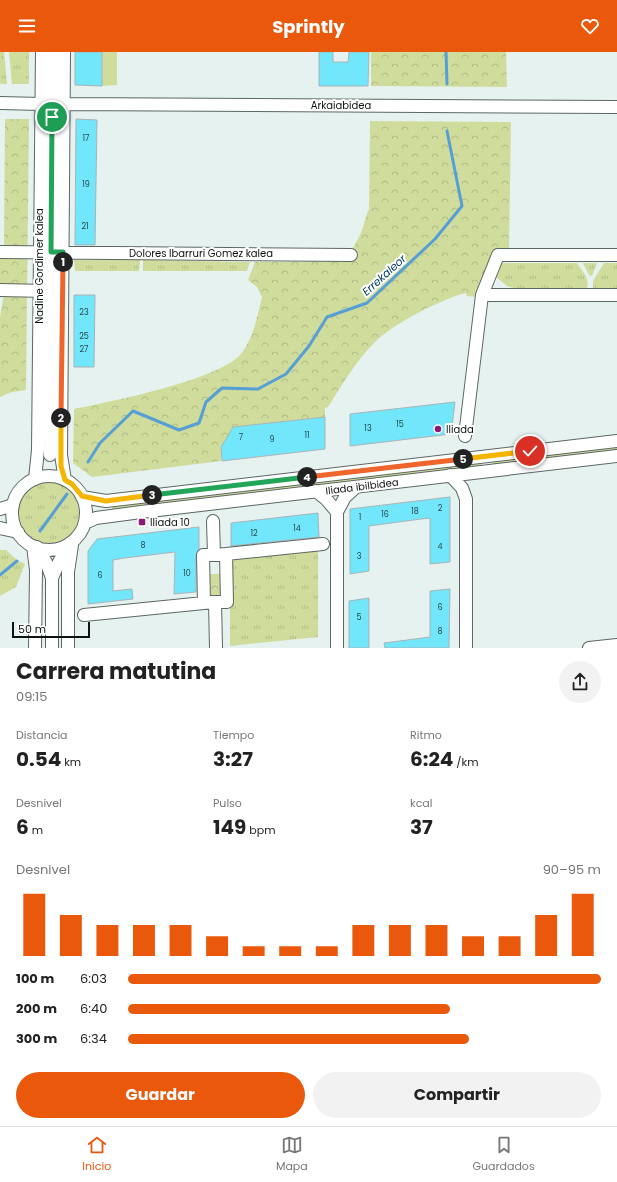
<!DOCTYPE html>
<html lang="es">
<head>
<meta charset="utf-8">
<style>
  body { margin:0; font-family:Poppins,sans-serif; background:#f2f2f2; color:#222; height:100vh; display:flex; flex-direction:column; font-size:15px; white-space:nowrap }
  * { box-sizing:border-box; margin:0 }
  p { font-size:13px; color:#767676 }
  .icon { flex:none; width:22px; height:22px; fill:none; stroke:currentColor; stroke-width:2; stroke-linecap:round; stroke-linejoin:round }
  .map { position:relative; height:596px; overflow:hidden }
  .panel { display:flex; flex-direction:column; background:#fff; flex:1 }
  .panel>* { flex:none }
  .scale { position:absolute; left:12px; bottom:10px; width:78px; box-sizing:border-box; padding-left:4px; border:2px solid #0e1211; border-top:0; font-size:11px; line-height:14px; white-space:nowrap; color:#0e1211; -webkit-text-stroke:3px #fff; paint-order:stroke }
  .pin { position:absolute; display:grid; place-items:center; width:34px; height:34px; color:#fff; margin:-17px; border:2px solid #fff; border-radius:50%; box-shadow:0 1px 4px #0007 }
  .km { position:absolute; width:20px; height:20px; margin:-10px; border-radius:50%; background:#222; color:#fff; font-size:11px; line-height:20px; text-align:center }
  .round { display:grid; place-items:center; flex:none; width:42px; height:42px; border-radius:21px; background:#f2f2f2 }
  .overview { display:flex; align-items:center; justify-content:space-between; height:68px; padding:0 16px }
  h1 { font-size:22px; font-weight:700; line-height:30px }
  .figures { display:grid; grid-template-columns:repeat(3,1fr); gap:6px; height:68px; padding:4px 16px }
  .figures div { display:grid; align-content:center }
  .figures b { font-size:20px; font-weight:700 }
  .figures small { font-size:11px; font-weight:400 }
  .figures p { font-size:11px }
  .chart { height:112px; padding:8px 16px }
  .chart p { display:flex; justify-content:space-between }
  .chart svg { width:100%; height:72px; margin-top:4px; stroke:#ea580c; stroke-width:6 }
  .button { display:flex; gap:8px; margin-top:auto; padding:8px 16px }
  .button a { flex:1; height:46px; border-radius:24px; background:#ea580c; color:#fff; font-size:16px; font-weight:700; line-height:46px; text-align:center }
  .button a+a { background:#f2f2f2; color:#222 }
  ul { padding:0 16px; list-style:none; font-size:13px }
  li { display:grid; grid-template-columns:64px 48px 1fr; align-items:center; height:30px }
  li i { height:10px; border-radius:5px; background:#ea580c }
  header { display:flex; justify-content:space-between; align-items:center; height:52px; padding:0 16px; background:#ea580c; color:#fff; font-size:18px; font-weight:700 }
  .tabs { display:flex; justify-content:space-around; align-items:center; height:56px; border-top:1px solid #e0e0e0; background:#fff; font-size:11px; color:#767676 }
  .tabs a { display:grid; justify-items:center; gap:2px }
  .tabs .on { color:#ea580c }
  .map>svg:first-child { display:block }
</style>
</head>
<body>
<header><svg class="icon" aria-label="menu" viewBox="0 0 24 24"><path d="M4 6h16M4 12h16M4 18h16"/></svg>Sprintly<svg class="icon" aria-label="heart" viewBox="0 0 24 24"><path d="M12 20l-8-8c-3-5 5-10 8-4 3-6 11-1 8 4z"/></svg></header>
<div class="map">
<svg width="617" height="596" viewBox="0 0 617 596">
  <defs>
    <pattern id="grass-tufts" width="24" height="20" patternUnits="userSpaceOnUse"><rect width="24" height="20" fill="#d0dc9c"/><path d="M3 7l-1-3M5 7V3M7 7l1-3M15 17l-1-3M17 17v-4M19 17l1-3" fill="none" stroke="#b1bc85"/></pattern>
    <pattern id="forest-crowns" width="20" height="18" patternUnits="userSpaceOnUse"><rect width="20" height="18" fill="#d0dc9c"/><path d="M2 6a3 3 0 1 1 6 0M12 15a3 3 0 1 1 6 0" fill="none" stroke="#b1bc85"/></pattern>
  </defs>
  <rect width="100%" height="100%" fill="#e6f2ef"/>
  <path fill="url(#grass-tufts)" d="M0 0H4L7 32H1L0 31Z
    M9 0H29V32H12Z
    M74 208H140L139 219H75Z
    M143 208 250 210 247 219H143Z
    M500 211H577C582 219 590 226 587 236H513L507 234 495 224Z
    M583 211H597L592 224 589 223Z
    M604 211H617V237L593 236V229Z
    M617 393V399L493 414 492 408Z
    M481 409 482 415 113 459 112 453Z
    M17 461a31 31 0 1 1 62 0a31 31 0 1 1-62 0Z
    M318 495V585L230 594V505Z
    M0 498H6L17 508 25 512 16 535 0 544Z"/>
  <path fill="url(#forest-crowns)" d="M371 0H506L507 35 371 34Z
    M5 67H29L26 338 12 340 0 345V265L4 242H0V197L4 196Z
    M370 69 511 70 509 198 477 245 467 244 466 241C441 247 393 272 375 290 356 309 342 333 328 355L325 356V365L233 375 221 395V409L92 425 73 411 74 357C109 350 219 328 241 302 254 285 257 265 262 245L257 235 248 228 255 210H346C349 202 354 195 358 187 364 177 364 167 369 157Z
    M209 522H220V543H209Z"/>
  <path fill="#d0dc9c" d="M102 0H117V33L102 34Z"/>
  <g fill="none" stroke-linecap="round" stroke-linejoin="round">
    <path stroke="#569fd5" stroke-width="3" d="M446 0 447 32
      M88 410 100 391 133 359 179 378 199 371 206 350 222 336 258 337 286 322 309 294 327 265 367 251 435 187 462 154 447 79
      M40 479 67 442
      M0 523 17 509"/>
  </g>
  <path fill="#72e6fb" stroke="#a8b4b6" d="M75 0H102V34L75 33Z
    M319 0H333V10H348L349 0H369L368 34H319Z
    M76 67 97 68 95 193H75Z
    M74 243H95L94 315H74Z
    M455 350 451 382 350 394V362Z
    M325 365V397L222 409 221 395 233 375Z
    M450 445V510L430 512V466L421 467 369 474V519L350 522V457Z
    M318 461 319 485 231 494V471Z
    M199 475V497L196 503V540L174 542 175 500 124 506 113 508V539L132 537 133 547 88 552V499L97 487Z
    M450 537 449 596H385L384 591 430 585V539Z
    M369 546V596H349V549Z"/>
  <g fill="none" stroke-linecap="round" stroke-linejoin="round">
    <g stroke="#5c6764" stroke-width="14">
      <path id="minor" d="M64 0 61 403 65 428
        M0 51 41 52
        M64 52 617 55
        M0 200 351 203
        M0 238 47 239
        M482 243H617
        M465 384 482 243 498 203H617
        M50 403 53 0
        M450 423 462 436 466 447V596
        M12 461a37 37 0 1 1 74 0a37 37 0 1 1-74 0Z
        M35 427 38 398 42 0
        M316 439 326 447 337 460
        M82 445 106 449 617 389
        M0 457 13 453
        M213 469 214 503 226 502 227 550H215L216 596
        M85 471 96 466 141 460 617 404
        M0 476 18 480
        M33 494 36 518 35 596
        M37 495 46 510 52 526
        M226 502 323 492
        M212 550 204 551 203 503H214
        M84 563 204 551
        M52 596V526L59 510 70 491
        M68 596V520L72 493
        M337 596V460L345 445 356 435
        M589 596 617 593"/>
    </g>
    <use href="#minor" stroke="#fff" stroke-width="12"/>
  </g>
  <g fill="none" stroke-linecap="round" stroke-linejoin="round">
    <g stroke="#fff" stroke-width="8">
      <path id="split-1" d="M52 65 51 200H63V210"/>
    </g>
    <g stroke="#fff" stroke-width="8">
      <path id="split-2" d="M61 366 63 210"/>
    </g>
    <g stroke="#fff" stroke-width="8">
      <path id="split-3" d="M61 366V414L65 428 72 432 82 444 106 449 152 443"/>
    </g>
    <g stroke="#fff" stroke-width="8">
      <path id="split-4" d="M152 443 307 425"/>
    </g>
    <g stroke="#fff" stroke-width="8">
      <path id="split-5" d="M307 425 463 407"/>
    </g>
    <g stroke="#fff" stroke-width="8">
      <path id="split-6" d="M463 407 530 399"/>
    </g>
    <use href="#split-1" stroke="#22a559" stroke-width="5"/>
    <use href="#split-2" stroke="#f0652b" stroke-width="5"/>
    <use href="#split-3" stroke="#f5b400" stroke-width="5"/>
    <use href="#split-4" stroke="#22a559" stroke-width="5"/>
    <use href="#split-5" stroke="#f0652b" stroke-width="5"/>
    <use href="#split-6" stroke="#f5b400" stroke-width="5"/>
  </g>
  <g fill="#8e1878" stroke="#fff" stroke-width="1.5">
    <circle cx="438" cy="377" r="4"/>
    <rect x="138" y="466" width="8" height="8" rx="2"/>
  </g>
  <g text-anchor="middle" stroke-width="4" stroke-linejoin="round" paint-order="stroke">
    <g font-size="8" fill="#27474c">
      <text x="86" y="89">17</text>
      <text x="86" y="135">19</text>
      <text x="85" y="177">21</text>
      <text x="84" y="263">23</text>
      <text x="84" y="287">25</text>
      <text x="84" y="300">27</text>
      <text x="400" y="375">15</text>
      <text x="368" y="379">13</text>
      <text x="307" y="386">11</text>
      <text x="241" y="388">7</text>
      <text x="272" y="390">9</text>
      <text x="440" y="459">2</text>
      <text x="415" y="462">18</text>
      <text x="385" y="465">16</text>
      <text x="360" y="468">1</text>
      <text x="297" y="479">14</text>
      <text x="254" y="484">12</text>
      <text x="143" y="496">8</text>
      <text x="440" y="497">4</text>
      <text x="359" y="507">3</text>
      <text x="187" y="524">10</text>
      <text x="100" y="526">6</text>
      <text x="440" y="558">6</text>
      <text x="359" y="568">5</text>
      <text x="440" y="582">8</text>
    </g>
    <g font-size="10" fill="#0e1211" stroke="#fff">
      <text x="341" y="57">Arkaiabidea</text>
      <text x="201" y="205">Dolores Ibarruri Gomez kalea</text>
      <text transform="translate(39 214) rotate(-90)" y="4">Nadine Gordimer kalea</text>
      <text transform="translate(362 434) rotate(-7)" y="4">Iliada ibilbidea</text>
    </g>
    <g font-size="10" fill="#0e1211" stroke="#fff" text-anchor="start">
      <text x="446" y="381">Iliada</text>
      <text x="150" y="474">Iliada 10</text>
    </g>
    <g font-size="11" font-style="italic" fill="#003d60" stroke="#fff">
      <text transform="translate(384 223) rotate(-42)" y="4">Errekaleor</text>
    </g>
  </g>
</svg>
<div class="scale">50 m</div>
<div class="pin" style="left:52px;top:65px;background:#1e9e55"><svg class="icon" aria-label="arrive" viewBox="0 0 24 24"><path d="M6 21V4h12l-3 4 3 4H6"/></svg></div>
<div class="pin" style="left:530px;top:399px;background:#d93025"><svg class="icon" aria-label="check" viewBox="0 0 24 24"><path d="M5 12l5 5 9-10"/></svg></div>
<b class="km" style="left:63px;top:210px">1</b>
<b class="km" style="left:61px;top:366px">2</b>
<b class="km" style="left:152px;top:443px">3</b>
<b class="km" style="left:307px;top:425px">4</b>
<b class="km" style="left:463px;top:407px">5</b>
</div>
<section class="panel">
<div class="overview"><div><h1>Carrera matutina</h1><p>09:15</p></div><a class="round"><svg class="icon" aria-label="share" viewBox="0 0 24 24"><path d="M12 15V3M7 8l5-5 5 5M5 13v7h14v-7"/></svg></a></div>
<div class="figures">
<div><p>Distancia</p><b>0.54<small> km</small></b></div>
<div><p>Tiempo</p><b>3:27</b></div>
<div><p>Ritmo</p><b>6:24<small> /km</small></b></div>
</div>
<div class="figures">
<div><p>Desnivel</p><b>6<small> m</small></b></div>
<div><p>Pulso</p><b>149<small> bpm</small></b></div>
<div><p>kcal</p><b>37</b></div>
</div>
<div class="chart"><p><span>Desnivel</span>90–95 m</p>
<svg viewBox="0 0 160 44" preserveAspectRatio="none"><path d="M5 44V6M15 44V19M25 44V25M35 44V25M45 44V25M55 44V32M65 44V38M75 44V38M85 44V38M95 44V25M105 44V25M115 44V25M125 44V32M135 44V32M145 44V19M155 44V6"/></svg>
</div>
<ul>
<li><b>100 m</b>6:03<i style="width:100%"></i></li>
<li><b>200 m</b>6:40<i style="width:68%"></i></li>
<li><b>300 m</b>6:34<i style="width:72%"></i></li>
</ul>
<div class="button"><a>Guardar</a><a>Compartir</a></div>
</section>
<nav class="tabs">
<a class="on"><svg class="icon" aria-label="home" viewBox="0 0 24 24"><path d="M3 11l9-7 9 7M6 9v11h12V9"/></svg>Inicio</a>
<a><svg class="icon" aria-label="map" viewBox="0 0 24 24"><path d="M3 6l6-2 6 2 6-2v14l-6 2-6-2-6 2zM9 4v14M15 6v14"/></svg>Mapa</a>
<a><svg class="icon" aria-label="saved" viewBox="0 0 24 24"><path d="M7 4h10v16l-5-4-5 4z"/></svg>Guardados</a>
</nav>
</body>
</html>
